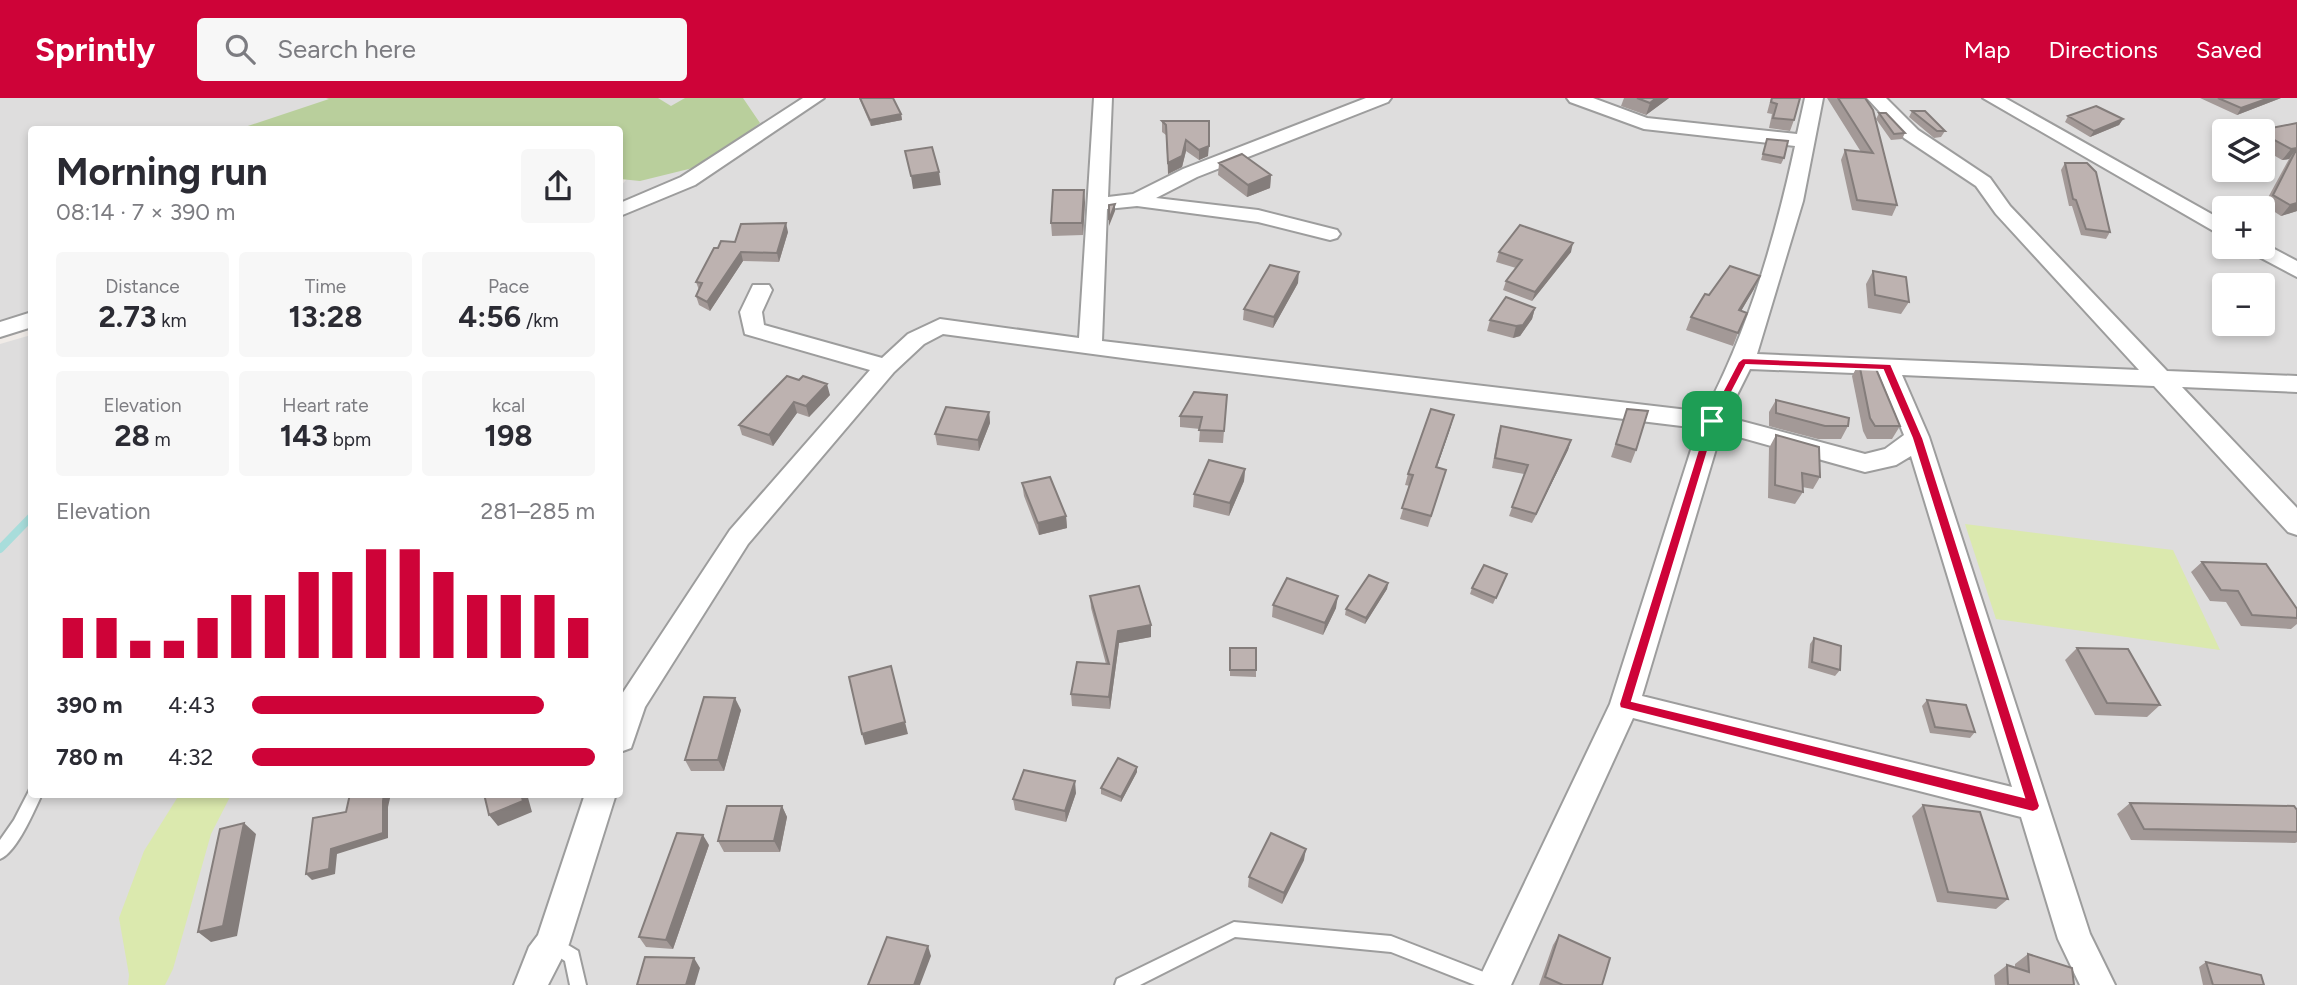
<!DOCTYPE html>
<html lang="en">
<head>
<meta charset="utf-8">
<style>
  body { margin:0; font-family:Figtree,sans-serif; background:#f7f7f7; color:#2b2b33; height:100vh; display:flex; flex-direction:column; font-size:26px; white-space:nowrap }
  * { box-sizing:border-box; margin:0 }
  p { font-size:23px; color:#7c7c81 }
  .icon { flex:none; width:38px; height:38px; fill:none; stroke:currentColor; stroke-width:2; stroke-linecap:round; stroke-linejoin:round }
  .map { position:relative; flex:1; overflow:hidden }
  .panel { position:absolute; left:28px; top:28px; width:595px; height:672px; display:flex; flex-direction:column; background:#fff; border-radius:7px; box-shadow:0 4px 10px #0003 }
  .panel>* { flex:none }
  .buttons { position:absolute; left:2212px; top:21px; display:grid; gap:14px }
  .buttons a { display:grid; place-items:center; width:63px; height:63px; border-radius:7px; background:#fff; box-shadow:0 4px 10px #0003; font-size:35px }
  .pin { position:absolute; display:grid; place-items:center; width:60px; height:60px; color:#fff; margin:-30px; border-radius:14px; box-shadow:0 4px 10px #0006 }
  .round { display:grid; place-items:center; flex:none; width:74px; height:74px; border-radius:7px; background:#f7f7f7 }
  .overview { display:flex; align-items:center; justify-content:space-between; height:119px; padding:0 28px }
  h1 { font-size:38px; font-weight:700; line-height:52px }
  .stats { display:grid; grid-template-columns:repeat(3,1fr); gap:10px; height:119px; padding:7px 28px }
  .stats div { display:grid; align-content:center; border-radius:7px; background:#f7f7f7; text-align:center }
  .stats b { font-size:30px; font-weight:700 }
  .stats small { font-size:19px; font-weight:400 }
  .stats p { font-size:19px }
  .chart { height:196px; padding:14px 28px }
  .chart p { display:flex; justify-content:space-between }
  .chart svg { width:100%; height:126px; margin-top:7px; stroke:#ce0338; stroke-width:6 }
  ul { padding:0 28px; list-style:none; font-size:23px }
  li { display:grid; grid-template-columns:112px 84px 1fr; align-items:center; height:52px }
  li i { height:18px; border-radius:9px; background:#ce0338 }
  header { display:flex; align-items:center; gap:42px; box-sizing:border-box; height:98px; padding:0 35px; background:#ce0338; color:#fff }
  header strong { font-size:33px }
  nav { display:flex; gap:38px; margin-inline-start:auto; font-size:24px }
  .search { width:490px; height:63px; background:#f7f7f7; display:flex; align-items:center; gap:18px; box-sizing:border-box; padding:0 24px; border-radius:7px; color:#7c7c81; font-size:26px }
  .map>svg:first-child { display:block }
</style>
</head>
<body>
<header>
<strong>Sprintly</strong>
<div class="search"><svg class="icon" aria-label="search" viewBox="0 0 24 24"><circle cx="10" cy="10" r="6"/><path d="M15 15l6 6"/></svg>Search here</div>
<nav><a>Map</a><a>Directions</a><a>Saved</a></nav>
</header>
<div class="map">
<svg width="2297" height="887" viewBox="0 0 2297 887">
  <rect width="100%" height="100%" fill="#f0ebe7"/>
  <path fill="#dedddd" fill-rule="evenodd" d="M0 0H351L400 31 32 32 31 213 0 225Z
    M619 0H2297V887H0V246L31 237 32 696H620V89L649 55ZM2224 33H2263V72H2224ZM2224 110H2263V149H2224ZM2224 187H2263V226H2224Z"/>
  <path fill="#dbe9ae" d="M1965 426 2173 452 2220 552 1996 521Z
    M179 697H231L211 736 173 871 165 887H128L129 877 119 820 144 753Z"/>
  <path fill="#b9cf9c" d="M326 0H658L671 8 685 0H743L760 25 705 67 640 83 620 81V32H236L329 1Z"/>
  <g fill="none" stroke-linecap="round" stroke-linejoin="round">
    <path stroke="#a8dddb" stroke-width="8" d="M0 451 32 418"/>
    <g stroke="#9d9d9d" stroke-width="4">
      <path id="lane" d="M30 691H32V696H42C34 713 17 754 0 761V742L14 722Z
        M1234 824 1391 838 1499 880 1501 886 1475 887 1391 854 1235 839 1140 887H1115L1117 881Z
        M553 838 578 853 586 887H570L565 863 547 851 545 846 547 841Z"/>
    </g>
    <g stroke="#9d9d9d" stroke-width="4">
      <path id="street" d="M803 0H824L695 87 620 118V105L681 79Z
        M1094 0H1112L1108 99 1133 96 1183 71 1366 0H1391L1388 4 1197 79 1156 100 1258 112 1337 132 1340 136 1337 140 1330 142 1258 124 1137 108 1107 111 1102 243 1705 314C1749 230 1775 140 1795 48L1644 31 1570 4 1567 0H1593L1647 20 1797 36 1805 0H1823L1803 103 1757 256 2139 272 1996 116 1976 88 1904 40 1867 0H1886L1918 32 1990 80 2010 108 2167 273 2297 278V294L2182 289 2297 410V437L2288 434 2154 288 1902 277 1929 339 2090 836 2115 887H2080L2058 841 2021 719 1633 620 1511 887H1476L1610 606 1698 330 1138 262 943 236 924 246 894 274 748 446 645 609 631 650 620 654 622 596 730 432 870 272 745 236 740 214 753 187H769L772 192 762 214 764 227 882 260 908 236 940 221 1079 240ZM1750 271 1879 276 1904 337 1885 351 1865 356 1726 319ZM1721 334 1865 374 1896 367 1911 358 2012 689 1642 598Z
        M1983 0H2005L2224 123V137L2217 135Z
        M2263 145 2297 163V179L2248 153 2245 149H2263Z
        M32 214V229L0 239V224Z
        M585 696H616L569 846 548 887H514L529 849 538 837Z"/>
    </g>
    <use href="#lane" fill="#fff" fill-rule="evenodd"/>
    <use href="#street" fill="#fff" fill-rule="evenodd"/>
  </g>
  <path fill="#a39997" d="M859 0H893L901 16 902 22 871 28Z
    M1624 0H1669L1646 17 1621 8Z
    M1771 0H1800L1794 22 1790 33 1769 30 1772 16 1767 15Z
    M1827 0H1865L1897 107 1892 118 1852 112 1841 62 1845 52 1861 54Z
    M2200 0H2281L2237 17Z
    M1912 13 1945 33 1941 39 1934 40 1909 19Z
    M1879 15 1905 35 1902 41 1891 42 1876 21Z
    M2068 18 2123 21 2119 27 2090 39 2065 24Z
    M1162 23 1208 58 1199 62 1186 53 1182 69 1168 76 1166 37 1162 34Z
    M2297 25V113L2281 118 2264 107 2289 61 2282 62 2263 51V33H2256Z
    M1767 41 1784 60 1781 66 1761 62Z
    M1219 65 1271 77 1270 90 1247 99 1218 77Z
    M2065 65 2110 134 2106 141 2081 137 2072 108H2069L2061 72Z
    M1085 104 1083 137 1052 138 1051 125Z
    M788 134 779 164 743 163 710 213 699 207 696 198 699 192 696 184 735 144Z
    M1499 154H1571L1532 203 1503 192 1506 183 1516 170 1496 164Z
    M1873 173 1909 204 1901 216 1868 210 1866 186Z
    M1298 185 1273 230 1243 222 1244 211Z
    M1754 191 1741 213 1738 235 1733 248 1686 232 1691 219 1709 197Z
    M1535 210 1532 221 1520 238 1513 240 1487 233 1490 222Z
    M1859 265 1900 328 1892 341H1867L1863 333 1852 278Z
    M787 278 830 297 809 319 797 315 773 348 742 337 739 327Z
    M1227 297 1223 345 1199 344 1200 331 1180 329V318Z
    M1776 302 1848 328 1841 341H1818L1769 328V314Z
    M1627 311 1636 352 1631 365 1611 359Z
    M989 314 990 325 979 353 937 347 935 336Z
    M1451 328 1437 369 1446 372 1428 429 1400 421 1410 388 1405 387 1408 376Z
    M1501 328 1571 342 1568 352 1532 425 1509 418 1524 376 1492 370 1498 337Z
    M1776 337 1820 379 1813 391 1802 389 1803 394 1795 406 1768 400 1769 350Z
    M1245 371 1244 383 1229 418 1193 409 1194 396Z
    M1022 385 1066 418 1067 430 1039 437 1024 398Z
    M2202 464 2297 511V526L2291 531 2241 528 2226 504 2210 503 2191 474Z
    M1507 476 1493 506 1470 496 1472 490Z
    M1388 485 1387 491 1365 526 1345 517 1346 511Z
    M1090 498 1151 527V539L1119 545 1110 611 1072 608 1071 596 1106 566 1091 510Z
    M1273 507 1336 510 1323 537 1272 519Z
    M1814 540 1840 572 1835 578 1808 570 1810 546Z
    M1230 550 1256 572V579L1230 578Z
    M2077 550 2160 607 2147 619 2095 617 2065 562Z
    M1927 602 1975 634 1970 640 1930 635 1922 608Z
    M741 612 724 673H691L685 662Z
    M1137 674 1121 704 1101 696V690Z
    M1076 695 1066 724 1015 712 1013 701Z
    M2130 705 2297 712V744L2295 745 2131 742 2117 716Z
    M1923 707 2008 801 1996 811 1937 804 1912 718Z
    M782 708 787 719 780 754H724L718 743Z
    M709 747 673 851 646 849 639 839Z
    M1304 762 1282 806 1248 789 1249 779Z
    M1559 837 1602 887H1539L1553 847Z
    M2028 856 2074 887H1995L1994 877 2007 867 2015 870V866Z
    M2206 864 2264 887H2203L2199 869Z"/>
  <path fill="#847d7b" d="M1656 0H1669L1646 17 1650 5Z
    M2269 0H2281L2237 17 2241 10Z
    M901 16 902 22 871 28 870 22Z
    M2123 21 2119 27 2090 39 2094 33Z
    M1186 42V53L1182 69 1168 76V65Z
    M1209 48 1208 58 1199 62V52Z
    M2297 50 2289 61 2282 62 2291 51Z
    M939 74 941 87 913 91 911 78Z
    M1271 77 1270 90 1247 99 1248 87Z
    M1084 92 1085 104 1083 137 1082 125Z
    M2297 105V113L2281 118 2290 107Z
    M1115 106V113L1109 128V122Z
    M786 125 788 134 779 164 777 155Z
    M1573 145 1571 154 1532 203 1535 194Z
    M741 154 743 163 710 213 707 204Z
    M1299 174 1298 185 1273 230 1274 219Z
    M1760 178 1754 191 1734 225 1739 212Z
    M1535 210 1532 221 1520 238 1513 240 1516 228Z
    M827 286 830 297 809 319 806 308Z
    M794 304 797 315 773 348 769 337Z
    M989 314 990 325 979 353 978 342Z
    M1454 317 1451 328 1433 380 1436 369Z
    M1571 342 1568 352 1532 425 1536 416Z
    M1245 371 1244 383 1229 418 1230 405Z
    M1066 418 1067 430 1039 437 1038 425Z
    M1388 485 1387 491 1365 526 1366 520Z
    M1338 498 1336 510 1323 537 1325 525Z
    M1151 527V539L1119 545 1110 611 1109 599 1118 533Z
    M891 568 908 636 865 647 862 636Z
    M735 600 741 612 724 673 718 662Z
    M1137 669V674L1121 704V699Z
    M1075 683 1076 695 1066 724 1065 713Z
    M384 696H391L388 709V740L337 756 335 776 312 782 306 776 331 751 383 703Z
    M521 696H527L532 714 498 728 489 717Z
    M782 708 787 719 780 754 774 743Z
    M244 725 256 736 237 838 211 844 198 834Z
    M703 737 709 747 673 851 666 842Z
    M1306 751 1304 762 1282 806 1284 795Z
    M928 848 931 858 920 887H914Z
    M694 860 700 870 695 887H686Z"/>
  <path fill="#bdb2b0" stroke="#847d7b" stroke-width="2" d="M860 0H893L901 16 870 22Z
    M1637 0H1656L1650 5Z
    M1772 0H1800L1794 22 1773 20 1777 6 1771 4Z
    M1838 0H1865L1873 12 1897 107 1857 102 1845 52 1873 55Z
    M2218 0H2269L2241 10Z
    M2096 8 2123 21 2094 33 2068 18Z
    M1912 13H1925L1945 33H1937Z
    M1879 15H1886L1905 35 1894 36Z
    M1162 23H1209V48L1199 52 1186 42 1182 58 1168 65 1166 27Z
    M2297 25V50L2291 51 2263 36V33H2256Z
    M1767 41 1788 43 1784 60 1763 56Z
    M932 49 939 74 911 78 905 53Z
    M2297 50V105L2290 107 2273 97Z
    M1242 56 1271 77 1248 87 1219 65Z
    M2065 65H2087L2096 74 2110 134 2086 131 2076 102 2073 101Z
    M1053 92H1084L1082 125H1051Z
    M1115 106 1109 122V107Z
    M786 125 777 155 741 154 707 204 696 198 702 185 696 184 714 150H718L721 143 735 144 741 126Z
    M1520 127 1573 145 1535 194 1506 183 1522 162 1499 154Z
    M1270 167 1299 174 1274 219 1244 211Z
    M1730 168 1760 178 1739 212 1747 215 1738 235 1691 219 1705 196 1709 197Z
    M1873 173 1906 179 1909 204 1875 197Z
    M1506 199 1535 210 1523 227 1516 228 1490 222Z
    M1859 265 1874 266 1900 328H1875L1870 320Z
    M787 278 799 282 803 278 827 286 806 308 794 304 769 337 739 327Z
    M1194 294 1227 297 1224 333 1199 332 1202 319 1180 318Z
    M1776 302 1849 320 1848 328H1825L1776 315Z
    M946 309 989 314 978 342 935 336Z
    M1431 311 1454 317 1436 369 1446 372 1431 418 1402 410 1413 377 1408 376Z
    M1627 311 1648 313 1636 352 1616 346Z
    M1501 328 1571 342 1536 416 1512 409 1528 367 1495 360Z
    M1776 337 1819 349 1820 379 1802 375 1803 394 1775 387Z
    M1209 362 1245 371 1230 405 1194 396Z
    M1050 379 1066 418 1038 425 1022 385Z
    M2202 464 2266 466 2297 511V520L2252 517 2238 493 2221 492Z
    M1484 467 1507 476 1496 500 1472 490Z
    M1369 477 1388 485 1366 520 1346 511Z
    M1287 480 1338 498 1325 525 1273 507Z
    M1139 488 1151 527 1118 533 1109 599 1071 596 1077 564 1109 566 1090 498Z
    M1814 540 1841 548 1840 572 1812 564Z
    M1230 550H1256V572H1230Z
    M2077 550 2128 551 2160 607 2107 605Z
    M891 568 905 624 862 636 849 579Z
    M704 599 735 600 718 662H685Z
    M1927 602 1966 607 1975 634 1935 629Z
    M1118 660 1137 669 1121 699 1101 690Z
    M1024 672 1075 683 1065 713 1013 701Z
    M350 696H384L383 703V735L331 751 329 771 306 776 313 720 346 714Z
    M484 696H521L523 703 489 717Z
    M2130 705 2294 708 2297 712V734L2144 731Z
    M1923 707 1980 714 2008 801 1948 794Z
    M727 708H782L774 743H718Z
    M244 725 223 828 198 834 220 731Z
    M677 735 703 737 666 842 639 839Z
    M1271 735 1306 751 1284 795 1249 779Z
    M1559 837 1610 860 1602 887H1563L1545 879Z
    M887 839 928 848 914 887H868Z
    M2028 856 2072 870 2074 887H2008L2007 867 2029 874Z
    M645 859 694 860 686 887H637Z
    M2206 864 2261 877 2264 887H2213Z"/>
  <path fill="#ce0338" stroke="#fff" stroke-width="2" fill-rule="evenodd" d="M1743 260 1891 266 1923 340 2040 708 2038 712 2033 714 1620 610 1619 606 1707 323 1738 264ZM1746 267 1883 272 1912 340 2024 699 1632 603 1717 323Z"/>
</svg>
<div class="buttons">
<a><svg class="icon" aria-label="layers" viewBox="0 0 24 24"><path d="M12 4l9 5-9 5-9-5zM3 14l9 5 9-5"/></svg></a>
<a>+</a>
<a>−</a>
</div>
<div class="pin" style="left:1712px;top:323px;background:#1e9e55"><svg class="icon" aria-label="arrive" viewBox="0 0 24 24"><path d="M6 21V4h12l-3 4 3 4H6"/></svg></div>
<section class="panel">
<div class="overview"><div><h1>Morning run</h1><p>08:14 · 7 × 390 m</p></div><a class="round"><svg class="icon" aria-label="share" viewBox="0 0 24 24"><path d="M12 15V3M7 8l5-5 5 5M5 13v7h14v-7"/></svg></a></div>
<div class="stats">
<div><p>Distance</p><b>2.73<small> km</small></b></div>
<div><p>Time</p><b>13:28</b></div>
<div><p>Pace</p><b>4:56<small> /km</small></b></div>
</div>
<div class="stats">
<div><p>Elevation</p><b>28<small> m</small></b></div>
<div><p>Heart rate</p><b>143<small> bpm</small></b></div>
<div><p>kcal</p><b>198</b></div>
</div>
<div class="chart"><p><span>Elevation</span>281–285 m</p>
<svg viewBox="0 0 160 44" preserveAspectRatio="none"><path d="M5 44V30M15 44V30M25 44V38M35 44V38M45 44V30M55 44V22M65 44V22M75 44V14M85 44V14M95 44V6M105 44V6M115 44V14M125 44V22M135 44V22M145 44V22M155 44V30"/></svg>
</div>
<ul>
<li><b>390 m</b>4:43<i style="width:85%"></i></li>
<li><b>780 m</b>4:32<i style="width:100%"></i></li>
</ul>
</section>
</div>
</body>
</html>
